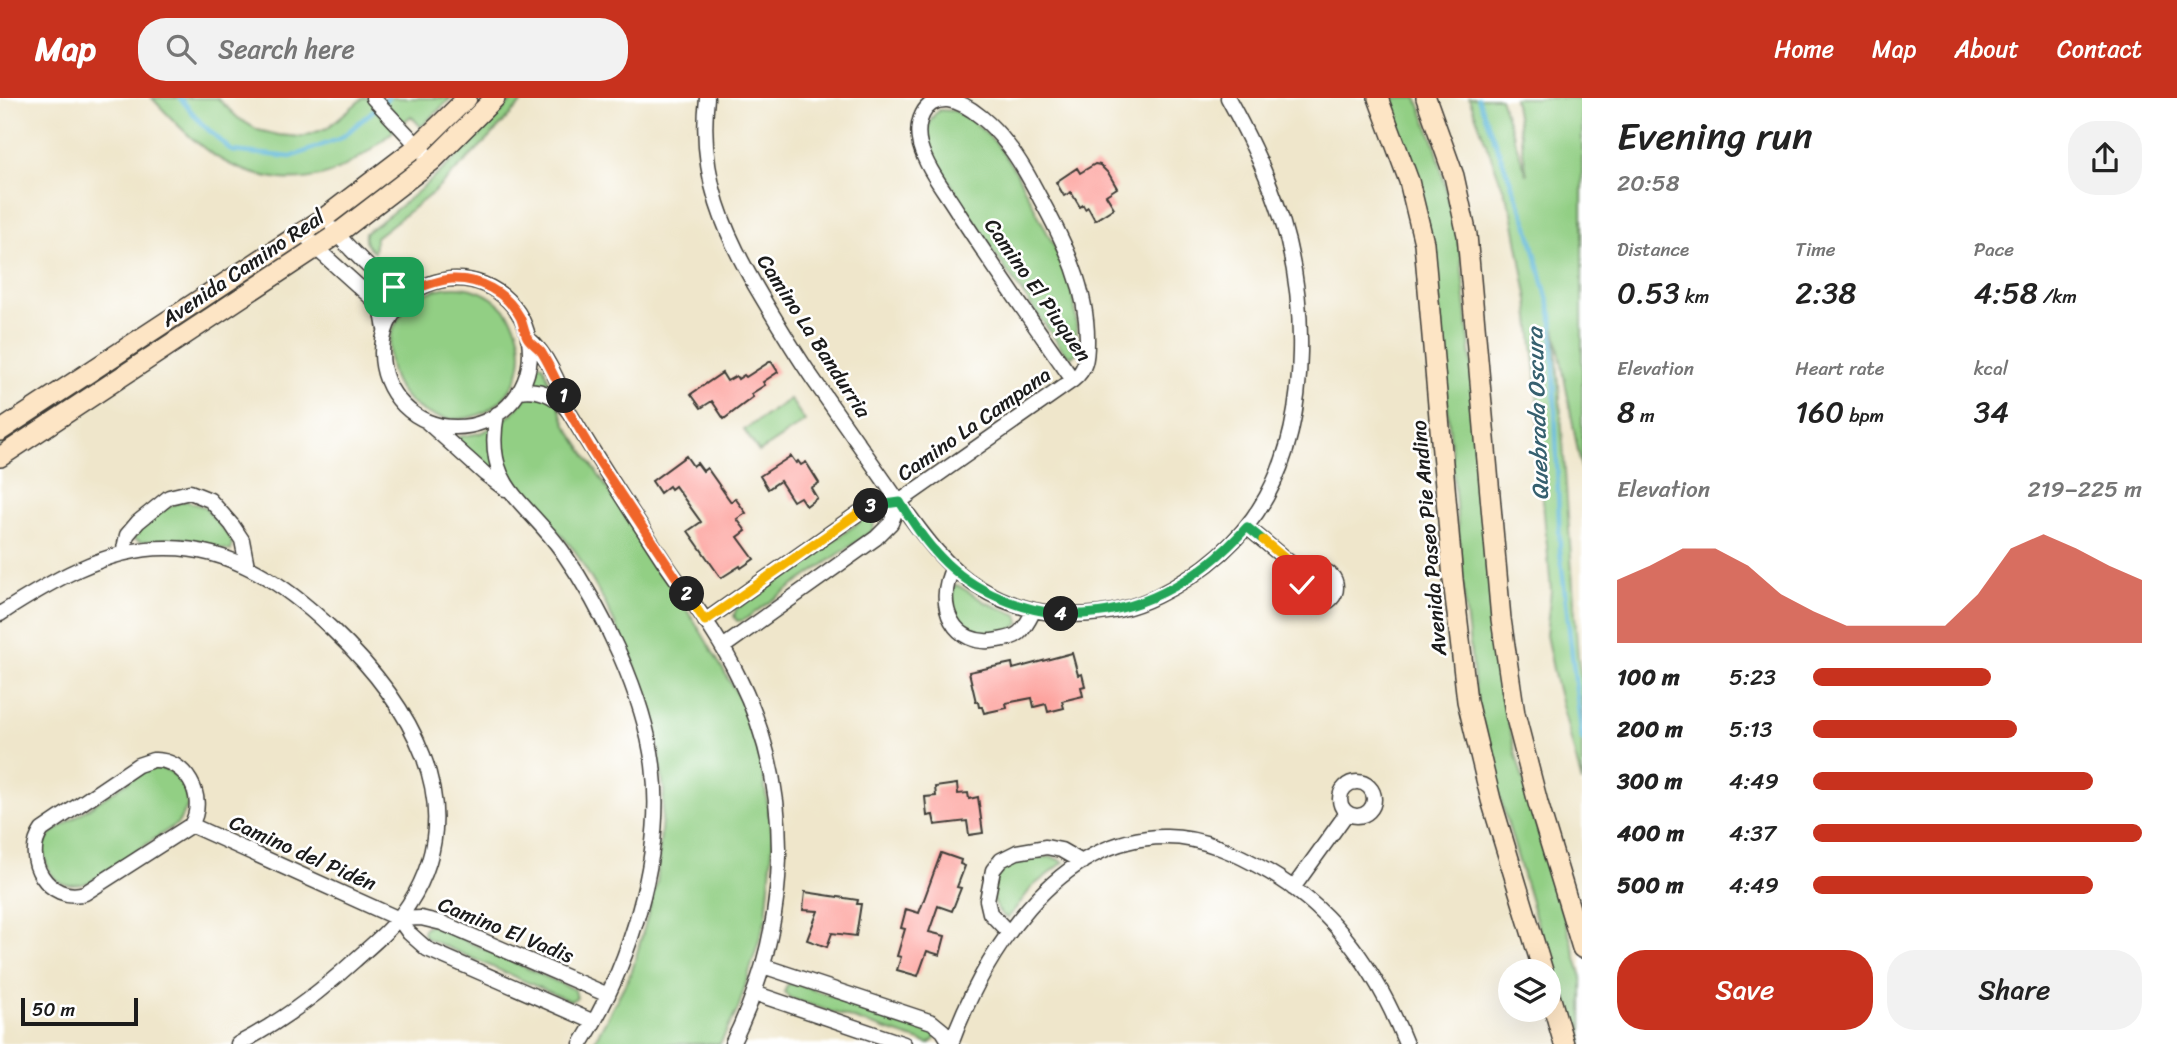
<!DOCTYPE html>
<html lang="en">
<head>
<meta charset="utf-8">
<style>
  body { margin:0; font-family:Sriracha,sans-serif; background:#f2f2f2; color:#222; height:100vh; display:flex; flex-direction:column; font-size:26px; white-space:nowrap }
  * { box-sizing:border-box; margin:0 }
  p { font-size:23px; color:#767676 }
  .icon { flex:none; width:38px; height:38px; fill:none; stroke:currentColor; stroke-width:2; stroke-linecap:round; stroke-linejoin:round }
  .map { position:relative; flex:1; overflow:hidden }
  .panel { display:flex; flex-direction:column; background:#fff; width:595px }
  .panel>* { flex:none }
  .tools { position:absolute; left:1498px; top:861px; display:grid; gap:14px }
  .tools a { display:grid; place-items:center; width:63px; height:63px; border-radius:50%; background:#fff; box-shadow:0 7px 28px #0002; font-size:35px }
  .scale { position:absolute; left:21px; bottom:18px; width:117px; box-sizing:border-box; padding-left:7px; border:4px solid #1c1c1c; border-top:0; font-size:19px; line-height:24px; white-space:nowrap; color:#1c1c1c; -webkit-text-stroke:5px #fff; paint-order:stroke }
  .pin { position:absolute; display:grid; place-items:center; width:60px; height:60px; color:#fff; margin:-30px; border-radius:14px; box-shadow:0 4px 10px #0006 }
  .km { position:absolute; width:35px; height:35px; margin:-18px; border-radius:50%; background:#222; color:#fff; font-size:19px; line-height:35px; text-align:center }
  .round { display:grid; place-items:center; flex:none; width:74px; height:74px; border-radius:28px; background:#f2f2f2 }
  .head { display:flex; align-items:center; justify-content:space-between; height:119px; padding:0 35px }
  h1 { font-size:38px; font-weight:600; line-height:52px }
  .metrics { display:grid; grid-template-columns:repeat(3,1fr); gap:10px; height:119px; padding:7px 35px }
  .metrics div { display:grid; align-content:center }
  .metrics b { font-size:30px; font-weight:600 }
  .metrics small { font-size:19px; font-weight:400 }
  .metrics p { font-size:19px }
  .chart { height:196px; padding:14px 35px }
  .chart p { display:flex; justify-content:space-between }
  .chart svg { width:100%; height:126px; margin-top:7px; fill:#c8321e; opacity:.7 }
  .cta { display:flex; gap:14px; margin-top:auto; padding:14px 35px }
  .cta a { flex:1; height:80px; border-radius:28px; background:#c8321e; color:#fff; font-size:28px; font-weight:600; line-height:80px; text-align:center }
  .cta a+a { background:#f2f2f2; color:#222 }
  ul { padding:0 35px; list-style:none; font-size:23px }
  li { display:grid; grid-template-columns:112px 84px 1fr; align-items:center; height:52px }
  li i { height:18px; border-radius:9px; background:#c8321e }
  header { display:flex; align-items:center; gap:42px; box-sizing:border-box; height:98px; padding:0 35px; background:#c8321e; color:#fff }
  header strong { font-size:33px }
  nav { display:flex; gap:38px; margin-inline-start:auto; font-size:24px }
  .search { width:490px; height:63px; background:#f2f2f2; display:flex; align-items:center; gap:18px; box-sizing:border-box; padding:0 24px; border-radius:28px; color:#767676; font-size:26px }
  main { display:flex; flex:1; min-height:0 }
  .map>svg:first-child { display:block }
</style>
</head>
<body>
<header>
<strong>Map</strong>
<div class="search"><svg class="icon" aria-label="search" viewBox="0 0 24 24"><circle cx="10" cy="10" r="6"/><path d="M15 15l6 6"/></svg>Search here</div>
<nav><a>Home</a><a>Map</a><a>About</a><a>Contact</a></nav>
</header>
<main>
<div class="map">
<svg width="1582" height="946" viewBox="0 0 1582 946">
  <rect width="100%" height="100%" fill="#fff"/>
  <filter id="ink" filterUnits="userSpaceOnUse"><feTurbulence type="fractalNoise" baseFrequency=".0143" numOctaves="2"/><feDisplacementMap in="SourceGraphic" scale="14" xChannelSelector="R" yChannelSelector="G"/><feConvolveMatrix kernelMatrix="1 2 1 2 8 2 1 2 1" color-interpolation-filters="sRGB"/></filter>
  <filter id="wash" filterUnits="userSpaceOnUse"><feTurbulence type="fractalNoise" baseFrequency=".00686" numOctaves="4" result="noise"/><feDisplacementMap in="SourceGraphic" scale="28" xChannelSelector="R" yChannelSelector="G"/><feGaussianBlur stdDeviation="1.57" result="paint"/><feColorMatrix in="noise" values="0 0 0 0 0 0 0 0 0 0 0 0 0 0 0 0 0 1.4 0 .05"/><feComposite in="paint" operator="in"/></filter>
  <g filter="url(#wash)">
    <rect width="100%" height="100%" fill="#efe6cb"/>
    <path fill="#92cf84" stroke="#577650" stroke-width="2" d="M152 0H217L238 20 258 32 279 37 302 39 327 30 363 0H451L421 29 411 18C390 36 370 54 347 67 327 79 303 83 280 81 219 73 192 42 152 0Z
      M514 0H526L488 41 435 93 376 139 374 154C366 148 364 144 365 135 417 98 471 48 514 0Z
      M1386 0H1417L1436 49 1460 151 1506 614 1516 657 1582 880V946H1573L1499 696 1476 598 1464 498 1434 154Z
      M1469 0H1500L1527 77 1514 0H1582V375L1555 230 1578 560 1582 583V685L1554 576 1546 537 1551 492 1542 393 1536 275 1528 202 1512 114Z
      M939 12 955 13 975 25 996 45 1016 74 1065 169 1075 207 1078 254 1072 258 1065 255 992 152 930 52C926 35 926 24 939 12Z
      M300 147 301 150 0 348V343Z
      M389 255a66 66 0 1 1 132 0a66 66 0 1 1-132 0Z
      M538 265 543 267 566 327 701 534 742 604 761 663 773 743 766 820 738 911 720 946H593L632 873 657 784 664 693 654 619 632 561 603 501 575 453 538 410 453 342C461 336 470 338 480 335 501 327 524 309 533 287 536 281 536 272 538 265Z
      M790 301 805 323 759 354 744 332Z
      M186 403 205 409 232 442 231 453 181 440 141 444 133 441C138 425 170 405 186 403Z
      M864 421H870L874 426 872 433 744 522 737 523 734 518 736 511Z
      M954 487 959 488 987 505 1018 517 1020 524C1014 533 1006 534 996 536 963 541 949 516 954 487Z
      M157 669 170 673 182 684 187 697V709L178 725 90 784C57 794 48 779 42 748L52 735 144 673Z
      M1052 759 1064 764 1033 788 1008 820C987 812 991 776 1008 764 1020 757 1039 760 1052 759Z
      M431 827 575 892 577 900 570 903 428 841 424 838 423 833 426 828Z
      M788 886H796L931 931 936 937 934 942 929 946 790 900 784 894Z"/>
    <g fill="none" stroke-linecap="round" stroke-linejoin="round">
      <path stroke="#56b4d5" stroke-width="4.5" d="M180 0 202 26 232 53 291 59 341 40 388 0
        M1478 0 1528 128 1552 218 1560 453 1582 642"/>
    </g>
    <g id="blocks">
      <path fill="#fda29d" d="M1095 66 1100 67 1109 76 1117 90 1106 97 1114 110 1095 122 1088 109 1085 111 1083 107 1080 109 1071 94 1064 98 1056 84 1077 70 1080 75Z
        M771 263 778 274 763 284 765 287 751 296 753 299 724 321 712 303 701 310 691 296 722 275 727 283 736 278 738 281 744 277 746 279Z
        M686 358 693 368 697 365 703 373 707 370 731 404 735 400 746 415 737 421 746 433 738 439 754 461 741 470 740 468 721 480 688 433 701 424 675 388 671 391 669 388 660 395 652 383Z
        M791 358 796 365 798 363 801 367 806 364 819 385 811 390 817 400 806 408 800 399 793 403 780 383 768 391 760 378Z
        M1072 555 1078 577 1082 576 1085 588 1081 589 1083 598 1062 603 1064 610 1048 614 1046 606 1034 609 1032 600 1006 605 1007 610 984 615 982 609H979L978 604H976L969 574 1012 565 1013 571Z
        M957 686 958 696 968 695 969 701 978 699 983 735 969 737 967 723 935 727 933 717 927 718 925 699 936 698 935 689Z
        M941 755 961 762 960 766 965 768 957 789 961 790 952 813 938 808 929 834 945 838 940 857 927 853 918 878 897 872 901 859 897 858 905 831 901 830 906 811 919 815Z
        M805 794 858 802 857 806H861L856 838 832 835 827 849 807 842 818 813 803 812Z"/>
    </g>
  </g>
  <g filter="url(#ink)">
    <use href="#blocks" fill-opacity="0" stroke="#3c3a36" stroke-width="2"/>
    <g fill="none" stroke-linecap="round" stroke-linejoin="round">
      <g stroke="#3c3a36" stroke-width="17">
        <path id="minor" d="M373 0 432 63
          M707 0C698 78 724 136 763 201 779 228 795 255 813 281 841 321 869 361 897 401 922 435 941 465 978 489 1031 522 1101 526 1157 498 1260 447 1298 366 1300 254 1301 210 1295 165 1282 122 1269 79 1250 40 1228 0
          M333 131C346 147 378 181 396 189 403 193 410 192 418 191
          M303 134 316 150 376 204 382 214 385 231
          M382 255a74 74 0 1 1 148 0a74 74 0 1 1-148 0Z
          M528 240C547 256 560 286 567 309
          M519 293C539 290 556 297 569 314 599 364 631 413 663 462 689 500 718 536 738 578 797 696 790 830 732 946
          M497 316C483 389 525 401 562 453 602 510 644 597 653 667 665 758 629 869 581 946
          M427 324 485 376 505 391
          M1247 429 1306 478
          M123 455 127 437 138 424 169 399 190 394 210 402 232 427 242 442 247 468
          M953 470C934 506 953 551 998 542 1005 541 1013 540 1019 535 1026 529 1030 520 1034 512
          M1302 489a17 17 0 1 1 34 0a17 17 0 1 1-34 0Z
          M0 516C48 485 106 450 165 450 232 449 286 487 332 531 407 602 474 705 409 806 395 828 373 846 354 863 319 895 281 924 238 946
          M705 523 860 414 877 406 899 404 1073 282C1086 272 1087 260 1087 244 1088 192 1065 145 1040 100 1030 81 1020 62 1007 46 994 29 970 5 948 2 922 0 915 27 920 47 927 72 946 94 959 116 996 172 1034 227 1073 282
          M723 549 876 440 891 425 899 404
          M153 662C185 660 208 699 191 727L85 795C49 806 21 761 42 732L138 667Z
          M1340 701a17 17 0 1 1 34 0a17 17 0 1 1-34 0Z
          M191 727 399 821 421 820 442 825 608 897
          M1293 790 1347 715
          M399 821 409 835 427 851 594 924
          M1008 834 990 815 987 802 993 772 1001 762 1017 754 1046 749 1061 752 1082 764
          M763 868 932 924 943 933 951 946
          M754 895 904 946
          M951 946C984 856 1056 740 1164 739 1201 738 1238 756 1269 774 1336 813 1378 875 1406 946"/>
      </g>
      <g stroke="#3c3a36" stroke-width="22">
        <path id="secondary" d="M1378 0 1409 83 1424 145 1453 481 1467 603 1491 702 1543 873
          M1426 0 1454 78 1467 137 1501 521 1515 616 1538 705 1582 850
          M0 333 324 120 417 49 467 0
          M0 359 337 136 432 63 495 0
          M1549 894 1564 946"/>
      </g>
      <use href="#minor" stroke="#fff" stroke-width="14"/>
      <use href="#secondary" stroke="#fde5c5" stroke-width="19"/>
    </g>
  </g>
  <g fill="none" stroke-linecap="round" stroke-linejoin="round" filter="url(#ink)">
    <g stroke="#fff" stroke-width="14">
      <path id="split-1" d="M394 189C416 196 431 182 452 181 479 180 506 194 520 219 523 225 524 233 527 239 530 245 538 249 542 255 550 268 557 284 564 298"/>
    </g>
    <g stroke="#fff" stroke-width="14">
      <path id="split-2" d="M564 298 569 314 594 356 687 496"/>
    </g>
    <g stroke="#fff" stroke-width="14">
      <path id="split-3" d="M687 496 705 523 860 414 871 408"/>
    </g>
    <g stroke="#fff" stroke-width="14">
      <path id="split-4" d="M871 408 900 404C910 420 921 438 934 452 965 489 1013 511 1061 516"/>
    </g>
    <g stroke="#fff" stroke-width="14">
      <path id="split-5" d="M1061 516C1135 520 1199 483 1247 429L1263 442"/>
    </g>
    <g stroke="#fff" stroke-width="14">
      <path id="split-6" d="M1263 442 1306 478 1302 487"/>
    </g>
    <use href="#split-1" stroke="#f0652b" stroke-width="9"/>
    <use href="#split-2" stroke="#f0652b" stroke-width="9"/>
    <use href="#split-3" stroke="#f5b400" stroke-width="9"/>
    <use href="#split-4" stroke="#22a559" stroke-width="9"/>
    <use href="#split-5" stroke="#22a559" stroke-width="9"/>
    <use href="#split-6" stroke="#f5b400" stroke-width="9"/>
  </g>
  <g text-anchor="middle" stroke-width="5" stroke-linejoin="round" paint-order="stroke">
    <g font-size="21" fill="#1c1c1c" stroke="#fff">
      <text transform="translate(243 170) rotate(-34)" y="7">Avenida Camino Real</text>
      <text transform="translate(1038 192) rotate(55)" y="7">Camino El Piuquen</text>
      <text transform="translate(814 238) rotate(57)" y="7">Camino La Bandurria</text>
      <text transform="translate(974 326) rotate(-35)" y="7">Camino La Campana</text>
      <text transform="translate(1429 440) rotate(-95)" y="7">Avenida Paseo Pie Andino</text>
      <text transform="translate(303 755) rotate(24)" y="7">Camino del Pidén</text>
      <text transform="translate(506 832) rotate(22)" y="7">Camino El Vadis</text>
    </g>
    <g font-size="23" font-style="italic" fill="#36606f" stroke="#fff">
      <text transform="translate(1537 316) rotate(-92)" y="8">Quebrada Oscura</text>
    </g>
  </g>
</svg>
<div class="tools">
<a><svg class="icon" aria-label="layers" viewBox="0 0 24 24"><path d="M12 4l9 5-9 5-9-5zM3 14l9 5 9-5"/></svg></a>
</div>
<div class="scale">50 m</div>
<div class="pin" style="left:394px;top:189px;background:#1e9e55"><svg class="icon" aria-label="arrive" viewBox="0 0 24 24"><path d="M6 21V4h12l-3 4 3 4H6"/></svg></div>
<div class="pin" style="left:1302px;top:487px;background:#d93025"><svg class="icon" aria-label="check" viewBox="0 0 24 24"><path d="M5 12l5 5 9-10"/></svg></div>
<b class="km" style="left:564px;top:298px">1</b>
<b class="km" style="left:687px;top:496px">2</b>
<b class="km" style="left:871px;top:408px">3</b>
<b class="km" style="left:1061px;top:516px">4</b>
</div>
<section class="panel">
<div class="head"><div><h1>Evening run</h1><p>20:58</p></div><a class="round"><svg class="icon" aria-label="share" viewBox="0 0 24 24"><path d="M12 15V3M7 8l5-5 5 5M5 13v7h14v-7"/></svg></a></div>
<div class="metrics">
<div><p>Distance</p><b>0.53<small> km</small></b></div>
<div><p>Time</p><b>2:38</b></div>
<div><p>Pace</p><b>4:58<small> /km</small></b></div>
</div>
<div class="metrics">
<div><p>Elevation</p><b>8<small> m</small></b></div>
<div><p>Heart rate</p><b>160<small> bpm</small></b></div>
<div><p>kcal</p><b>34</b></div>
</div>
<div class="chart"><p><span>Elevation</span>219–225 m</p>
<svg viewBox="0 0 160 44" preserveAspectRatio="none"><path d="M0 44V22L10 17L20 11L30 11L40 17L50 27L60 33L70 38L80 38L90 38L100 38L110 27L120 11L130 6L140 11L150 17L160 22V44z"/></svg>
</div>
<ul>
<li><b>100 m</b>5:23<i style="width:54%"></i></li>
<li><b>200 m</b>5:13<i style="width:62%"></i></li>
<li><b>300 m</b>4:49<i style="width:85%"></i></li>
<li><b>400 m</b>4:37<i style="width:100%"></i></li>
<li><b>500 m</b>4:49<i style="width:85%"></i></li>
</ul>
<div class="cta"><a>Save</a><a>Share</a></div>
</section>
</main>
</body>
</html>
